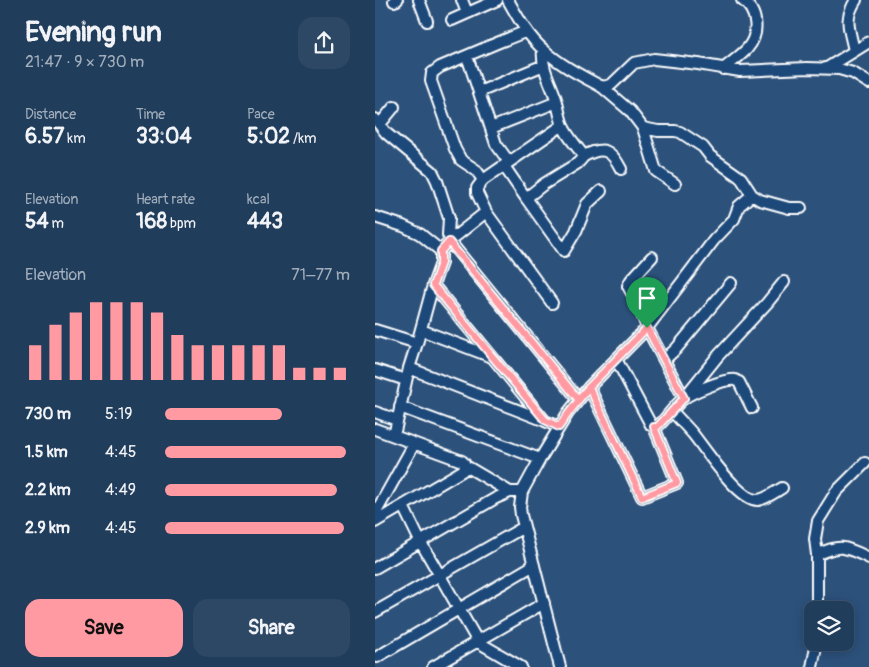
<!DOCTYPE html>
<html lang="en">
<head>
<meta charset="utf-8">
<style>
  body { margin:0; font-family:Pangolin,sans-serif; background:#2d4865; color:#f1f3f6; height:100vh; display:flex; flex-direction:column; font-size:19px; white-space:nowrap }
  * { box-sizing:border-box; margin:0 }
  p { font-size:16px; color:#a2aebb }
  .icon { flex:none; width:28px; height:28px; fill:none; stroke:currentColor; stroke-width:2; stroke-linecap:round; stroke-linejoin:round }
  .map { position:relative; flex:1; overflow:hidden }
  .sheet { display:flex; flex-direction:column; background:#213d5c; width:375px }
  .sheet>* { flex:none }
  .buttons { position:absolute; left:429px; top:601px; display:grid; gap:10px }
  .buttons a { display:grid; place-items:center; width:50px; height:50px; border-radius:10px; background:#213d5c; box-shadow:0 2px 12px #0003,0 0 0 1px #3e5672; font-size:25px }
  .pin { position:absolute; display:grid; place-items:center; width:42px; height:42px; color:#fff; margin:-51px -21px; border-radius:50% 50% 50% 0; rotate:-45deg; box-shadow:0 0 5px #0007 }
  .pin .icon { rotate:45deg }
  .round { display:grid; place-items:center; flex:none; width:52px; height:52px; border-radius:15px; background:#2d4865 }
  .head { display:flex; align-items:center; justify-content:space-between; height:85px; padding:0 25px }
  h1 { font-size:28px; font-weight:700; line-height:38px }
  .metrics { display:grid; grid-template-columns:repeat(3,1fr); gap:8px; height:85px; padding:5px 25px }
  .metrics div { display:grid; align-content:center }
  .metrics b { font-size:21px; font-weight:700 }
  .metrics small { font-size:14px; font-weight:400 }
  .metrics p { font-size:14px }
  .chart { height:140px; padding:10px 25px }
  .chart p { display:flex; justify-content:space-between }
  .chart svg { width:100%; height:90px; margin-top:5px; stroke:#ff9aa2; stroke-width:6 }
  .primary-button { display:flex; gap:10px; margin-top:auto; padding:10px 25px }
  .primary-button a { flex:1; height:58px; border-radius:15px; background:#ff9aa2; color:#111; font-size:20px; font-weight:700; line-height:58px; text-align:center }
  .primary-button a+a { background:#2d4865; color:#f1f3f6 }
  ul { padding:0 25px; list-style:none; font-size:16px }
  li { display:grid; grid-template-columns:80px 60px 1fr; align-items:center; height:38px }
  li i { height:12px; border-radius:6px; background:#ff9aa2 }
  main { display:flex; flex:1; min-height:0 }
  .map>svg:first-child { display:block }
</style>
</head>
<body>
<main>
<section class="sheet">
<div class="head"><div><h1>Evening run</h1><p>21:47 · 9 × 730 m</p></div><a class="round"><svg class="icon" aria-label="share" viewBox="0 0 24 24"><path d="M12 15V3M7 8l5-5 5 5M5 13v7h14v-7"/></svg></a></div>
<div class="metrics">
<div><p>Distance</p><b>6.57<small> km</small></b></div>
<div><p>Time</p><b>33:04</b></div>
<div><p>Pace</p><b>5:02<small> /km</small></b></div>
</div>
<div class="metrics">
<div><p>Elevation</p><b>54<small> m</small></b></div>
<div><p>Heart rate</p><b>168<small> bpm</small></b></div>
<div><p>kcal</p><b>443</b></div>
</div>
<div class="chart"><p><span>Elevation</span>71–77 m</p>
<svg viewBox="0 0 160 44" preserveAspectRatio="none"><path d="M5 44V27M15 44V17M25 44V11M35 44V6M45 44V6M55 44V6M65 44V11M75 44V22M85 44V27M95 44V27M105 44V27M115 44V27M125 44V27M135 44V38M145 44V38M155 44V38"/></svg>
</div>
<ul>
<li><b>730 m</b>5:19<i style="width:63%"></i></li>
<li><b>1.5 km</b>4:45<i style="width:98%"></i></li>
<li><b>2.2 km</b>4:49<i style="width:93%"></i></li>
<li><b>2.9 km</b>4:45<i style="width:97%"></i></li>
</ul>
<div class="primary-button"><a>Save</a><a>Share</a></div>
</section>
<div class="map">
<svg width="494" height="667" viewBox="0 0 494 667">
  <rect width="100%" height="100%" fill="#2c517b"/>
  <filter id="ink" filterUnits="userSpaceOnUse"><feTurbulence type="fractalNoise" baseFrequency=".02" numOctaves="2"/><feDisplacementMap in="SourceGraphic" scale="10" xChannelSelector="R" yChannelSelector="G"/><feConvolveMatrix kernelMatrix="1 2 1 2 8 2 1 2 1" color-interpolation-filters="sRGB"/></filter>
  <g filter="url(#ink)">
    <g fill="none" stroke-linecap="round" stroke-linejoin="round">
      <g stroke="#fff" stroke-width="14">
        <path id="minor" d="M44 0 52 21
          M87 0 92 13
          M133 0C143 18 154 38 170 51 187 66 207 76 227 87L236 85 259 63 279 59 323 64 365 71 432 68 464 69 478 73 494 83
          M19 1 22 0
          M77 20 122 0
          M168 50C166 68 176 83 181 99 184 109 185 121 190 130 195 139 202 147 209 156 228 146 236 149 246 169
          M479 51C475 30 468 20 481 0
          M92 56 121 144 134 162
          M452 68 494 42
          M348 69C356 63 365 56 372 49 385 34 383 11 367 0
          M227 87 255 111 268 128 283 131H300L305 132 328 147 335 156 366 178 377 195 385 200 414 208H426
          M104 92 169 65
          M0 119 11 133 57 171 62 181 74 218 73 235 77 239
          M5 124 19 107
          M116 128 182 102
          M268 128 281 171 300 184
          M129 166 151 198 169 184 203 163 209 156
          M108 180 101 170 86 160 80 149 56 81 57 73 65 67 122 43 152 31
          M151 198 189 251 201 231 212 204 226 191
          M0 217 28 226 45 234 66 251
          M75 242 203 399
          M277 257 256 280 253 286 264 306 272 328 309 398 342 357 392 303 409 282
          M58 285 170 421 184 427
          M177 303 111 212 102 193V188L108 180 188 125
          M0 330 42 343
          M46 330 117 357
          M241 359 276 425 279 427 283 426C292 418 298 407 308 399 315 393 351 378 360 380 362 381 363 382 364 382L377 408
          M289 360 301 349 356 283
          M34 368 168 420
          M0 370 31 380
          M214 387 267 497 302 483 279 427
          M25 407 165 459
          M297 411C304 419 311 426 318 434 330 449 364 501 383 500 391 499 400 492 407 488
          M0 412 22 420
          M0 429 87 461 89 463 91 467 87 471 0 522
          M19 436 34 368 43 340 58 285 66 263V251L77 239 111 212
          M91 466 135 492
          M28 506 45 541 103 642 146 667
          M0 514 39 444
          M442 555C465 543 471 547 494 558
          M0 568 121 498 135 492H147
          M442 610V555L440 539 443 521 461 492 490 463
          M0 612 149 527
          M2 657 159 565
          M58 667 169 603
          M185 667 146 515 145 507 147 492 165 459 193 413 214 387 272 328 339 240 359 219 364 206 377 195
          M437 667 442 642"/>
      </g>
      <use href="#minor" stroke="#1f4a7a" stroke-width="10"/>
    </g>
  </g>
  <g fill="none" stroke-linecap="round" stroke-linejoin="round" filter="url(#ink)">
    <g stroke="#fff" stroke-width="10">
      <path id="route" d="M272 328 214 387 203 399 74 242 66 251V263L58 285 170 420 184 427 193 414 214 387 267 497 302 483 279 427H282L285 424 309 398 272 328"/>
    </g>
    <use href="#route" stroke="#ff9aa2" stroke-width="6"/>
  </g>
</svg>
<div class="buttons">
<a><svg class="icon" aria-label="layers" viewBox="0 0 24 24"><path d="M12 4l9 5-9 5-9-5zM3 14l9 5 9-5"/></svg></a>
</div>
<div class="pin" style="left:272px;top:328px;background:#1e9e55"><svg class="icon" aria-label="arrive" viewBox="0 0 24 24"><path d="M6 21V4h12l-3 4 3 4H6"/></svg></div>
</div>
</main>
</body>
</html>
